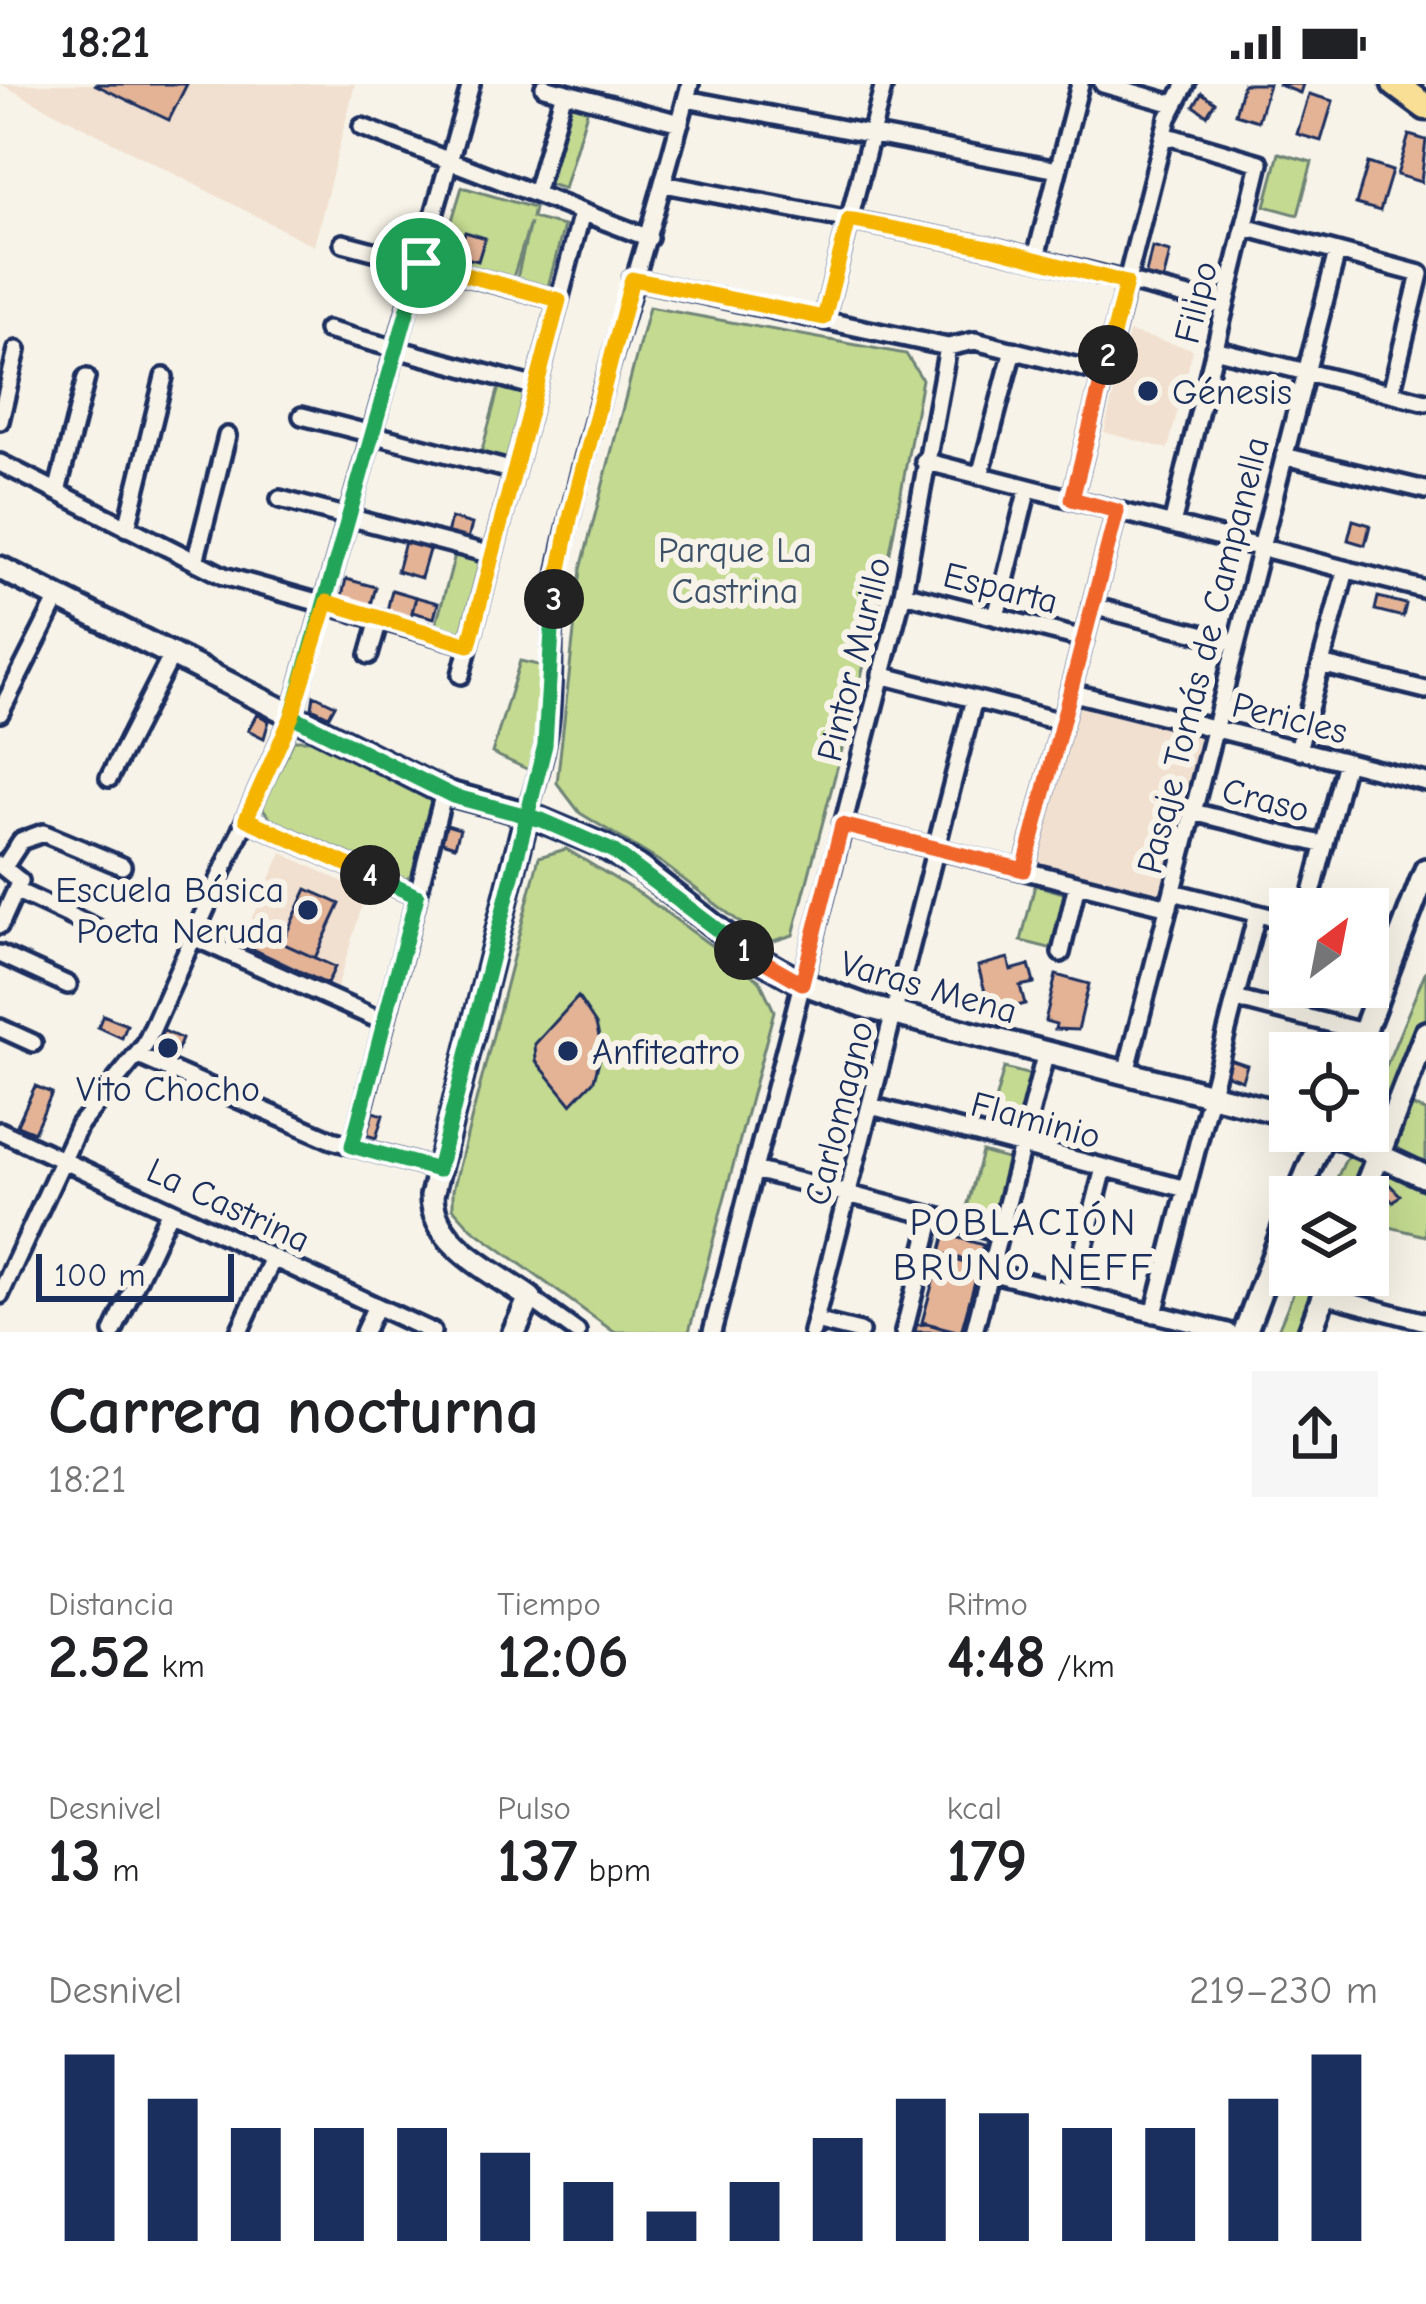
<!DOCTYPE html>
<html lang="es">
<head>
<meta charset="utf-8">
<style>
  body { margin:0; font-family:"Comic Neue",sans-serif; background:#f6f6f6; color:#202124; height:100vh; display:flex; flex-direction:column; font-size:45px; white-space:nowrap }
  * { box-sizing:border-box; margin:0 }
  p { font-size:39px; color:#757577 }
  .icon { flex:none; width:66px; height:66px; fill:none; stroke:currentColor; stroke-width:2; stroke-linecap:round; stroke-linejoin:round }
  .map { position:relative; height:1248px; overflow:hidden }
  .drawer { display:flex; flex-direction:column; background:#fff; flex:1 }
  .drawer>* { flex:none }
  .needle { width:78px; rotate:32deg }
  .tools { position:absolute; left:1269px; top:804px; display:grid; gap:24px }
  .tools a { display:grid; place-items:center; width:120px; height:120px; border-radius:0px; background:#fff; box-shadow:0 12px 48px #0002; font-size:60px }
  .scale { position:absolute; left:36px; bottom:30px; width:198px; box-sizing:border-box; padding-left:12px; border:6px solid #1b2f5e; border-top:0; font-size:33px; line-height:42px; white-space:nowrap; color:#1b2f5e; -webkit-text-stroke:9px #f7f3e8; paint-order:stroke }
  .pin { position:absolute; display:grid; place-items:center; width:102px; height:102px; color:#fff; margin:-51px; border:6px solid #fff; border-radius:50%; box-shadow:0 3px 12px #0007 }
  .km { position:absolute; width:60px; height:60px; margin:-30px; border-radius:50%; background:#222; color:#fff; font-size:33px; line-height:60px; text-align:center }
  .round { display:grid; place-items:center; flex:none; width:126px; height:126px; border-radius:0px; background:#f6f6f6 }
  .overview { display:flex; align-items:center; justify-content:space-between; height:204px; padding:0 48px }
  h1 { font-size:66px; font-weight:700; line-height:90px }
  .stats { display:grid; grid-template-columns:repeat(3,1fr); gap:18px; height:204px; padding:12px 48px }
  .stats div { display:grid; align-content:center }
  .stats b { font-size:60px; font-weight:700 }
  .stats small { font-size:33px; font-weight:400 }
  .stats p { font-size:33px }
  .chart { height:336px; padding:24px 48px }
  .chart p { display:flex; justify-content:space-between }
  .chart svg { width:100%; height:216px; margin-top:12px; stroke:#1b2f5e; stroke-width:6 }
  .status { display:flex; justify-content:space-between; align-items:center; height:84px; padding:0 60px; background:#fff; direction:ltr }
  .status svg { height:33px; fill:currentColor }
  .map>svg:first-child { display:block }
</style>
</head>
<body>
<div class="status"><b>18:21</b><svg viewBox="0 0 49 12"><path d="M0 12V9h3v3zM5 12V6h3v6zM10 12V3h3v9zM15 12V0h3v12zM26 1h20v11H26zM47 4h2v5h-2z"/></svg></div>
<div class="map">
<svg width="1426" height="1248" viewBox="0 0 1426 1248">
  <rect width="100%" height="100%" fill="#f7f3e8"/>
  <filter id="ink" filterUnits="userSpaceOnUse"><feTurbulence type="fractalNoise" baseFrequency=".00833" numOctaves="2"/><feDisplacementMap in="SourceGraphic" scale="24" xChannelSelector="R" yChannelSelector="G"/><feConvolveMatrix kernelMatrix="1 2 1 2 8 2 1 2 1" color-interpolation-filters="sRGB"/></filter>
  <g filter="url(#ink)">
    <path fill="#f1e0cf" d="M0 0H355L314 162Z
      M1129 248 1193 265 1168 365 1104 348Z
      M1080 616 1204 650 1160 818 1035 785Z
      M282 769 366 809 337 904 240 859Z"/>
    <path fill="#c3da90" stroke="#6f8477" stroke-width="3" d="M566 18 588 24 564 105 543 98Z
      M1279 69 1312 78 1298 131 1265 122Z
      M462 103 534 124 532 134 564 142 548 203 517 194 530 139 512 197 440 176Z
      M649 223 906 270 922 295 881 517 793 851 767 859 662 779 580 729 557 699 581 485Z
      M500 299 529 306 510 378 481 370Z
      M455 471 486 479 466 552 435 544Z
      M520 577 543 582 541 643 529 686 492 669Z
      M294 656H310L433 718 414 790 405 796 271 736 262 723Z
      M566 765 642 811 760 897 774 927 689 1248H614L472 1145 453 1124V1106L539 773Z
      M1035 801 1067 810 1053 865 1021 857Z
      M1426 886V933L1355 1113H1328L1359 1047H1368V1026Z
      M1004 984 1031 991 1014 1053 987 1046Z
      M1411 1022 1426 1027V1078L1395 1063Z
      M982 1068 1010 1076 993 1138 965 1130Z
      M1386 1084 1426 1104V1152L1386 1142 1363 1217 1339 1210 1346 1191H1368V1133Z
      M1301 1191H1325L1303 1248H1277Z"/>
    <path fill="#e4b396" stroke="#1b2f5e" stroke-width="3" d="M94 0H187L169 36Z
      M1243 0H1269L1258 37 1235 30Z
      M1277 0H1303L1300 9Z
      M1202 9 1215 18 1207 31 1194 22Z
      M1309 10 1333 17 1321 57 1297 50Z
      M1409 51 1426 56 1421 98 1397 91Z
      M1368 79 1392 87 1380 127 1356 120Z
      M465 148 485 154 478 177 458 172Z
      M1152 163 1170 168 1163 198 1145 194Z
      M451 434 472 440 467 459 446 454Z
      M1353 436 1370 441 1365 461 1348 456Z
      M406 454 429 466 421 494 397 487Z
      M346 495 376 503 370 524 341 516Z
      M392 506 416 513 410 537 386 531Z
      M416 513 438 519 434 534 412 528Z
      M1378 513 1406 520 1403 533 1375 526Z
      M314 611 335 621 329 632 312 624Z
      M257 630 269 637 264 654 248 646Z
      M440 739 460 745 455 762 436 756Z
      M307 805 340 820 315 874 282 859Z
      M247 843 335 883 327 900 240 859Z
      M1008 874 1011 886 1029 881 1034 899 1020 902 1025 920 997 927 983 924 986 911 978 882Z
      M1056 891 1089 900 1078 946 1055 945 1056 940 1045 937Z
      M578 913 596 940 602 965 594 996 571 1020 536 977 535 960Z
      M103 931 127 941 122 954 98 943Z
      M162 946 182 955 174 975 158 968Z
      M1229 975 1247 981 1242 996 1224 990Z
      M35 1002 52 1009 34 1048 17 1041Z
      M373 1028 383 1031 376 1054 366 1051Z
      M1389 1100 1400 1111 1393 1118 1382 1107Z
      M945 1150 983 1161 977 1179 940 1169Z
      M940 1172 979 1183 961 1248 922 1238Z
      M928 1240 955 1248H913L915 1241Z"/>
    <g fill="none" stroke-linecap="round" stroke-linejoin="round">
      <g stroke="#1b2f5e" stroke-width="24">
        <path id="street" d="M1103 0 1174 20
          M544 3 680 39
          M686 15 1058 86
          M362 43 649 154
          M1164 51 1260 79 1172 441
          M664 100 994 164 1225 222
          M535 110 564 8
          M1244 143 1420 190 1391 309
          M343 159 559 216
          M1036 173 1080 0
          M632 195 948 263 975 257 1103 289
          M824 234 884 0
          M327 246 536 303
          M1214 265 1426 318
          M302 332 514 387
          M0 337 17 266
          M1284 372 1426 406
          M924 377 1426 506
          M0 379 224 492 469 561
          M980 392 1013 266
          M57 408 86 294
          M280 415 492 471
          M1072 415 1168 34 1186 0
          M127 444 164 293
          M195 478 227 352
          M903 509 1084 555
          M1092 522 1236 559
          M996 533 1028 404
          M369 571 379 536
          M1321 580 1426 606
          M461 591 582 128
          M881 591 1062 638
          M1070 608 1426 698
          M0 629 58 514
          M1298 666 1346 486
          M109 694 172 571
          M1193 728 1325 761
          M527 730C536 698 547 665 550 632 555 580 549 528 560 477 594 315 649 160 690 0
          M246 735 417 812
          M842 741 1169 823
          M0 781 20 797 0 841
          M4 783 21 757 43 749 122 782
          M1024 786 1117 427
          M17 807 96 844
          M1173 808 1290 838
          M1308 825 1346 678
          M193 853 384 938
          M1368 859 1395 866
          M1061 869 1077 800
          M0 870 68 901
          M1235 915 1363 948
          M0 944 33 959
          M139 972 332 1056 438 1086
          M1126 989 1337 168
          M871 1022 1186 1105
          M0 1047 432 1248
          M353 1062 444 708
          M754 1086 999 1149
          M989 1188 1228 1248
          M1072 1209 1104 1084
          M0 1211 79 1041 145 961 292 632 471 0
          M1324 1211 1426 1238
          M530 1214 577 1248
          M1154 1230 1257 830
          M815 1237 860 1248
          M113 1248 170 1126
          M239 1248 273 1174
          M364 1248 376 1222
          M712 1248 903 509 948 263
          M812 1248 974 615
          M904 1248 933 1132
          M974 1248 1046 968"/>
      </g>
      <g stroke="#1b2f5e" stroke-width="30">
        <path id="secondary" d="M0 484 444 708 527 730 601 761 640 784 750 870 802 899 868 923 1290 1031
          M1356 969 1426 786
          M1326 1047 1426 1093
          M1297 1113 1325 1047
          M1362 1113 1426 949
          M514 1248 530 1214C494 1188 433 1162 432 1112L527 730
          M1245 1248 1290 1128
          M1310 1248 1331 1191"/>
      </g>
      <g stroke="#1b2f5e" stroke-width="33">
        <path id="primary" d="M1395 0 1426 23"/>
      </g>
      <use href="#street" stroke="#f7f3e8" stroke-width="15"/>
      <use href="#secondary" stroke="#f7f3e8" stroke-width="21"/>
      <use href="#primary" stroke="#f9df96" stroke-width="24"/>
    </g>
  </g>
  <g fill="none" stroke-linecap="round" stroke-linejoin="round" filter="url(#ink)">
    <g stroke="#fff" stroke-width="24">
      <path id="split-1" d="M421 179 292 632 453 712 542 736 613 767 744 866"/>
    </g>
    <g stroke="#fff" stroke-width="24">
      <path id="split-2" d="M744 866 802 899 842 741 1024 786 1117 427 1072 415 1108 271"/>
    </g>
    <g stroke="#fff" stroke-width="24">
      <path id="split-3" d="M554 515 571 430 632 195 824 234 849 136 994 164 1126 199 1108 271"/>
    </g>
    <g stroke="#fff" stroke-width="24">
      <path id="split-4" d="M370 791 417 812 352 1062 438 1086 545 661 554 515"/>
    </g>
    <g stroke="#fff" stroke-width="24">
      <path id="split-5" d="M370 791 246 735 292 632 327 518 469 561 559 216 421 179"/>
    </g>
    <use href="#split-1" stroke="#22a559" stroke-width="15"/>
    <use href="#split-2" stroke="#f0652b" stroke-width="15"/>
    <use href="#split-3" stroke="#f5b400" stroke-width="15"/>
    <use href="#split-4" stroke="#22a559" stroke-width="15"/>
    <use href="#split-5" stroke="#f5b400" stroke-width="15"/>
  </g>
  <g fill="#1b2f5e" stroke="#f7f3e8" stroke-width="4.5">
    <circle cx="1148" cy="307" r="12"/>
    <circle cx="308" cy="826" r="12"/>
    <circle cx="168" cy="964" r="12"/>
    <circle cx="568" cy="967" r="12"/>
  </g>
  <g text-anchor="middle" stroke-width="12" stroke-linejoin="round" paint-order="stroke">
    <g font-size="36" fill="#1b2f5e" stroke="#f7f3e8">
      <text transform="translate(1195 218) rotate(-76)" y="13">Filipo</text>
      <text transform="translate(1001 503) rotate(14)" y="13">Esparta</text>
      <text transform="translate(1202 571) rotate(-76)" y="13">Pasaje Tomás de Campanella</text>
      <text transform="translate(853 575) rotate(-76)" y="13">Pintor Murillo</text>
      <text transform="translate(1290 633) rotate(14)" y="13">Pericles</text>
      <text transform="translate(1266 715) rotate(14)" y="13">Craso</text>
      <text transform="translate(929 902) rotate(16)" y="13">Varas Mena</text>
      <text transform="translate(838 1029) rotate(-76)" y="13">Carlomagno</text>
      <text transform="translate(1036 1035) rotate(15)" y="13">Flaminio</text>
      <text transform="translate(229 1120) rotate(25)" y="13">La Castrina</text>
    </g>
    <g font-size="36" fill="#1b2f5e" stroke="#f7f3e8" text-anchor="start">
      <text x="1172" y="320">Génesis</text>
      <text x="284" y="818" text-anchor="end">Escuela Básica<tspan x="284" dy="41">Poeta Neruda</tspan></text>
      <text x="592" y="980">Anfiteatro</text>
      <text x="168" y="1017" text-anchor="middle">Vito Chocho</text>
    </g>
    <g font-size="36" fill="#3d5168" stroke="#f7f3e8">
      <text x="735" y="478">Parque La<tspan x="735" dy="41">Castrina</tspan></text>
    </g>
    <g font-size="39" letter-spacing="3" fill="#1b2f5e" stroke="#f7f3e8">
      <text x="1024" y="1151">POBLACIÓN<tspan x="1024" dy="45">BRUNO NEFF</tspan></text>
    </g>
  </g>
</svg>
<div class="tools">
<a><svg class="needle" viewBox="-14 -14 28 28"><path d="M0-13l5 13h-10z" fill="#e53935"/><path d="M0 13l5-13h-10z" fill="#757577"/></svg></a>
<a><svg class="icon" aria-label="locate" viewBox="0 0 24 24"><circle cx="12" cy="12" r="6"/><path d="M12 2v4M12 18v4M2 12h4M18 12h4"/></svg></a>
<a><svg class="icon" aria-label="layers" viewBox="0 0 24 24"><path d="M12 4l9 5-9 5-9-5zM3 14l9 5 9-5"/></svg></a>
</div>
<div class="scale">100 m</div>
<div class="pin" style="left:421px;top:179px;background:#1e9e55"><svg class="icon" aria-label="arrive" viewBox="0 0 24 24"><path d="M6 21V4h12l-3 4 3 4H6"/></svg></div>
<b class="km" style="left:744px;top:866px">1</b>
<b class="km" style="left:1108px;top:271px">2</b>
<b class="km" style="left:554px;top:515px">3</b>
<b class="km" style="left:370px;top:791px">4</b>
</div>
<section class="drawer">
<div class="overview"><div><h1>Carrera nocturna</h1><p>18:21</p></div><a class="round"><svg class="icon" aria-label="share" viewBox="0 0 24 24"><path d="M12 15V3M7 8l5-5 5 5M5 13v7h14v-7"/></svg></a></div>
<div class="stats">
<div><p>Distancia</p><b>2.52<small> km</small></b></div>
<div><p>Tiempo</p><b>12:06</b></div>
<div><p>Ritmo</p><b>4:48<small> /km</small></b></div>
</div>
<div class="stats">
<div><p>Desnivel</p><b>13<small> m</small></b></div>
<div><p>Pulso</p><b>137<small> bpm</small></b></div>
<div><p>kcal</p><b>179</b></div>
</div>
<div class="chart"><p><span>Desnivel</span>219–230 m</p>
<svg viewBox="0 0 160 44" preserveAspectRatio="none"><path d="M5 44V6M15 44V15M25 44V21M35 44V21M45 44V21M55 44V26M65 44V32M75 44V38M85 44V32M95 44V23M105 44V15M115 44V18M125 44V21M135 44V21M145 44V15M155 44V6"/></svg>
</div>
</section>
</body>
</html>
